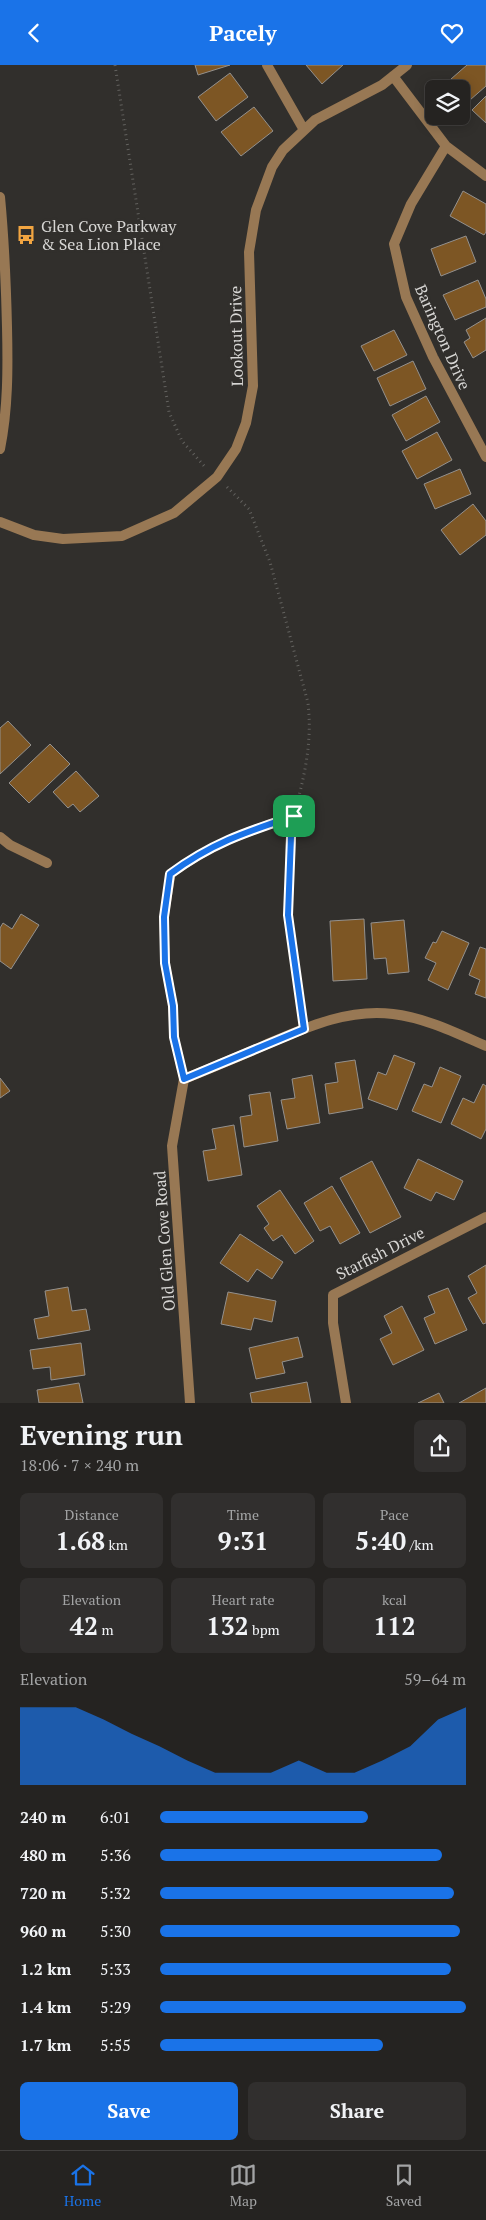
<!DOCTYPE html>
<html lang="en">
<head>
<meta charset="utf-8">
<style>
  body { margin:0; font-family:"PT Serif",serif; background:#312f2e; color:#f1f3f6; height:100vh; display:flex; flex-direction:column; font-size:19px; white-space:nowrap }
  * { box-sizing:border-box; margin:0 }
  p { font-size:16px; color:#a3a4a5 }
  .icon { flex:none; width:28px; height:28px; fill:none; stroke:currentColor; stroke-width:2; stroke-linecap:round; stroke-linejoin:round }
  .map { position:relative; height:1338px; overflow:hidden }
  .sheet { display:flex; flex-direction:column; background:#252321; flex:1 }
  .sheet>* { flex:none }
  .buttons { position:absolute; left:425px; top:15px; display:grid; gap:10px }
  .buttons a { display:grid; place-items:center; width:45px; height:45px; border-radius:8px; background:#252321; box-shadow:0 2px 12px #0003,0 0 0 1px #42403f; font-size:25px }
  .pin { position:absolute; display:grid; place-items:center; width:42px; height:42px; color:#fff; margin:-21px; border-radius:10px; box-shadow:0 2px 8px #0006 }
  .round { display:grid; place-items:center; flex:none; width:52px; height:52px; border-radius:8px; background:#312f2e }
  .overview { display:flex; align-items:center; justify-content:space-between; height:85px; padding:0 20px }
  h1 { font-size:28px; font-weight:700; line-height:38px }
  .stats { display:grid; grid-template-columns:repeat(3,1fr); gap:8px; height:85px; padding:5px 20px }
  .stats div { display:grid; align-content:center; border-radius:8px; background:#312f2e; text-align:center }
  .stats b { font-size:25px; font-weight:700 }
  .stats small { font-size:14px; font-weight:400 }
  .stats p { font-size:14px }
  .chart { height:140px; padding:10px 20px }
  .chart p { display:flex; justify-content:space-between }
  .chart svg { width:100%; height:90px; margin-top:5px; fill:#1a73e8; opacity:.7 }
  .primary-button { display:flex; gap:10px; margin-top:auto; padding:10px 20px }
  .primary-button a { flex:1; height:58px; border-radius:8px; background:#1a73e8; color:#fff; font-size:20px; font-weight:700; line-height:58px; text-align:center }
  .primary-button a+a { background:#312f2e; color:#f1f3f6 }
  ul { padding:0 20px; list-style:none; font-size:16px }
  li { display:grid; grid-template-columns:80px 60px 1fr; align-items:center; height:38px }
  li i { height:12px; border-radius:6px; background:#1a73e8 }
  header { display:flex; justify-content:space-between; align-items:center; height:65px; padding:0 20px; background:#1a73e8; color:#fff; font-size:22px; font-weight:700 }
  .dock { display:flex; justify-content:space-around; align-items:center; height:70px; border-top:1px solid #42403f; background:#252321; font-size:14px; color:#a3a4a5 }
  .dock a { display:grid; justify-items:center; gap:2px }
  .dock .on { color:#1a73e8 }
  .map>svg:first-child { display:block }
</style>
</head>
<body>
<header><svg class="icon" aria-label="back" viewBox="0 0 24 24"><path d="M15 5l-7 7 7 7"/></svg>Pacely<svg class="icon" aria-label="heart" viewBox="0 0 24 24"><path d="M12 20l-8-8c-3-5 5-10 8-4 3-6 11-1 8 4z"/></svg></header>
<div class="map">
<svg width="486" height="1338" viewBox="0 0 486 1338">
  <rect width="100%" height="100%" fill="#312f2c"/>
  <path fill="#7d5624" stroke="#94918e" d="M195 0H230L198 10Z
    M306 0H343L322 19Z
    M467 0H486V21L470 35 451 14Z
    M230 8 248 32 216 56 198 32Z
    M486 31V58L472 45Z
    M254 42 273 66 241 91 221 67Z
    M463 126 486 139V167L484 170 450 151Z
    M466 171 476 197 441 211 431 184Z
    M478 215 486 234V242L455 255 443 230Z
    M486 253V285L473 293 464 277 470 273 466 265Z
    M394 265 407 290 374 306 361 281Z
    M413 296 426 324 390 341 377 313Z
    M426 331 440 357 406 376 392 350Z
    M437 367 452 395 417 414 402 386Z
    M460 404 471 429 435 444 424 419Z
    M473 439 486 456V470L460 490 441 465Z
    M8 656 31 680 0 709V663Z
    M50 679 70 699 29 738 9 718Z
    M76 706 99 731 80 747 73 739 68 743 53 727Z
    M21 849 39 860 11 904 0 896V863L3 858 12 864Z
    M364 854 367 914 333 916 330 856Z
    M404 855 409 907 388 909 386 893 374 894 371 858Z
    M442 866 469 878 448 925 428 915 436 898 425 893 433 877 436 878Z
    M480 882 486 884V933L475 929 480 915 469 910Z
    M394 990 415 998 397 1045 368 1034 378 1007 386 1010Z
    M355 995 363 1043 329 1049 325 1019 338 1017 335 998Z
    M440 1002 461 1011 441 1058 412 1046 424 1019 432 1022Z
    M312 1010 320 1058 287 1064 281 1035 295 1033 292 1014Z
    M0 1013 10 1026 0 1033Z
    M483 1019 486 1021V1064L481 1074 451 1059 463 1033 474 1038Z
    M270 1027 278 1076 244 1082 240 1052 252 1050 249 1030Z
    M234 1060 242 1110 208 1116 203 1086 216 1084 212 1064Z
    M418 1094 463 1116 454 1135 436 1127 431 1136 404 1123Z
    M372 1096 401 1152 370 1168 340 1113Z
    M332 1121 360 1168 340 1179 330 1161 320 1166 304 1138Z
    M280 1125 314 1176 295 1189 282 1170 273 1176 264 1163 269 1159 257 1141Z
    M240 1169 283 1197 272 1214 257 1204 248 1217 220 1198Z
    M486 1200V1258L483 1259 468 1233 477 1228 468 1211Z
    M68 1222 72 1246 86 1244 90 1265 38 1274 34 1254 49 1251 45 1226Z
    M448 1223 467 1265 435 1279 424 1253 435 1248 428 1231Z
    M228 1227 276 1236 272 1257 254 1253 251 1265 221 1259Z
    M402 1241 424 1285 393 1300 380 1274 392 1268 384 1251Z
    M298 1272 303 1292 282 1297 285 1308 256 1314 249 1283Z
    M81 1278 85 1310 51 1315 50 1302 33 1304 30 1285Z
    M307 1317 311 1338H252L250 1328Z
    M79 1318 83 1338H39L37 1325Z
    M486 1323V1338H459Z
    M439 1328 444 1338H418Z"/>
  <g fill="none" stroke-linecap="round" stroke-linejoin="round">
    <path stroke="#63625f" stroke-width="3" stroke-dasharray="1 4" stroke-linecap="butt" d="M115 0 169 347 182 376 206 403
      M227 422 249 444 270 497 308 638C312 674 306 704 297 739
      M292 765 288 850 302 950"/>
    <path stroke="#987854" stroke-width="9" d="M184 1014 174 972 173 941 165 898 164 852 171 809C212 778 246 767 294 751"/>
    <path stroke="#987854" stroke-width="10" d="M184 1014 172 1081 190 1338"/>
    <path stroke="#987854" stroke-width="10" d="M267 0 304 65
      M393 11 446 81 486 111
      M446 81 411 139 394 179 406 232 433 292 486 392
      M0 457 34 470 63 474 122 471 174 448 217 412 236 384 246 358 253 321 249 187 256 145 272 102 283 85 315 55 382 20 407 0
      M0 772 10 780 47 798
      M184 1014C211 1003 238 992 265 980 305 963 348 943 393 949 426 953 456 968 486 981
      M346 1338 333 1258V1230L486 1152"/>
    <path stroke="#987854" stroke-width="10" d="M0 132C4 175 6 218 7 262 8 303 8 344 0 384"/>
  </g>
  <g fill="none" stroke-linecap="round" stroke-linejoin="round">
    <g stroke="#fff" stroke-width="10">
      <path id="route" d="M294 751 291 772 288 850 304 964 184 1014 174 972 173 941 165 898 164 852 170 809C212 778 246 767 294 751Z"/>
    </g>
    <use href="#route" stroke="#1a73e8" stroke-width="6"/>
  </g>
  <defs>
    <g id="bus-bare" transform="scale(1.5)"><path d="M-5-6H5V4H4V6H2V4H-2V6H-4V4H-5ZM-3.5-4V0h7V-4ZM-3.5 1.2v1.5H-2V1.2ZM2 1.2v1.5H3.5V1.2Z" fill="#f2a541" stroke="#312f2c" stroke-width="2.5" paint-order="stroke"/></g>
  </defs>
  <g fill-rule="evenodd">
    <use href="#bus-bare" x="26" y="170"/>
  </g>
  <g text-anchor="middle" stroke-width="5" stroke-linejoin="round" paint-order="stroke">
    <g font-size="16" fill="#d7d6d4" stroke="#312f2c" text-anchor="start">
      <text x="41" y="167">Glen Cove Parkway<tspan x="41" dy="18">&amp; Sea Lion Place</tspan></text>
    </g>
    <g font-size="16" fill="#d7d6d4" stroke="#312f2c">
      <text transform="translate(236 271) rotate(-91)" y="6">Lookout Drive</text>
      <text transform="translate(443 272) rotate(66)" y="6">Barington Drive</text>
      <text transform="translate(164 1176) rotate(-94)" y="6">Old Glen Cove Road</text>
      <text transform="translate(380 1188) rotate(-27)" y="6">Starfish Drive</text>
    </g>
  </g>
</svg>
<div class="buttons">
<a><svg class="icon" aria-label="layers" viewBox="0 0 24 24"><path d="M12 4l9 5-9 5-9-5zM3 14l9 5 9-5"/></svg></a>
</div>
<div class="pin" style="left:294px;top:751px;background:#1e9e55"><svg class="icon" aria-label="arrive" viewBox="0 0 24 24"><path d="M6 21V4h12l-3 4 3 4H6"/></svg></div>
</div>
<section class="sheet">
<div class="overview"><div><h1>Evening run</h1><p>18:06 · 7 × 240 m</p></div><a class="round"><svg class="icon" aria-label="share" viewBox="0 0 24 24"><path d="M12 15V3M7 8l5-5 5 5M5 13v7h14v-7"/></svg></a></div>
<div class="stats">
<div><p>Distance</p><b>1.68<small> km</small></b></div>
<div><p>Time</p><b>9:31</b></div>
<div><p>Pace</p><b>5:40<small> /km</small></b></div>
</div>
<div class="stats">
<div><p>Elevation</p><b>42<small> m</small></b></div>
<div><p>Heart rate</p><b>132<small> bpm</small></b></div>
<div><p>kcal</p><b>112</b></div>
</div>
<div class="chart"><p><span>Elevation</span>59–64 m</p>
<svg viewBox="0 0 160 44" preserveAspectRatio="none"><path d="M0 44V6L10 6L20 6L30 12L40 19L50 25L60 32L70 38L80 38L90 38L100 32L110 38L120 38L130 32L140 25L150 12L160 6V44z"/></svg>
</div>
<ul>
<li><b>240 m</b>6:01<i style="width:68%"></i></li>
<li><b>480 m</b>5:36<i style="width:92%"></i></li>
<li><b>720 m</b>5:32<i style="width:96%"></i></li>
<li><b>960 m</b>5:30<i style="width:98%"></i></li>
<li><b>1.2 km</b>5:33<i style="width:95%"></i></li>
<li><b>1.4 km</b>5:29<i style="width:100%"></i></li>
<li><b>1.7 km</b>5:55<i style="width:73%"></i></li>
</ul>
<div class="primary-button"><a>Save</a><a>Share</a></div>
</section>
<nav class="dock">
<a class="on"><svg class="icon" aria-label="home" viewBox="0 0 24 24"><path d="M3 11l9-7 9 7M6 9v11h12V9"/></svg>Home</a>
<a><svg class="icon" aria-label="map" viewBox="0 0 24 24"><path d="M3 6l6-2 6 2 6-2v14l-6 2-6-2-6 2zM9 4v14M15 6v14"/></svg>Map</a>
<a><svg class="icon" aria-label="saved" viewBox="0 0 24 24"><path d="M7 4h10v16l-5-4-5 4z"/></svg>Saved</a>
</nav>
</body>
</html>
